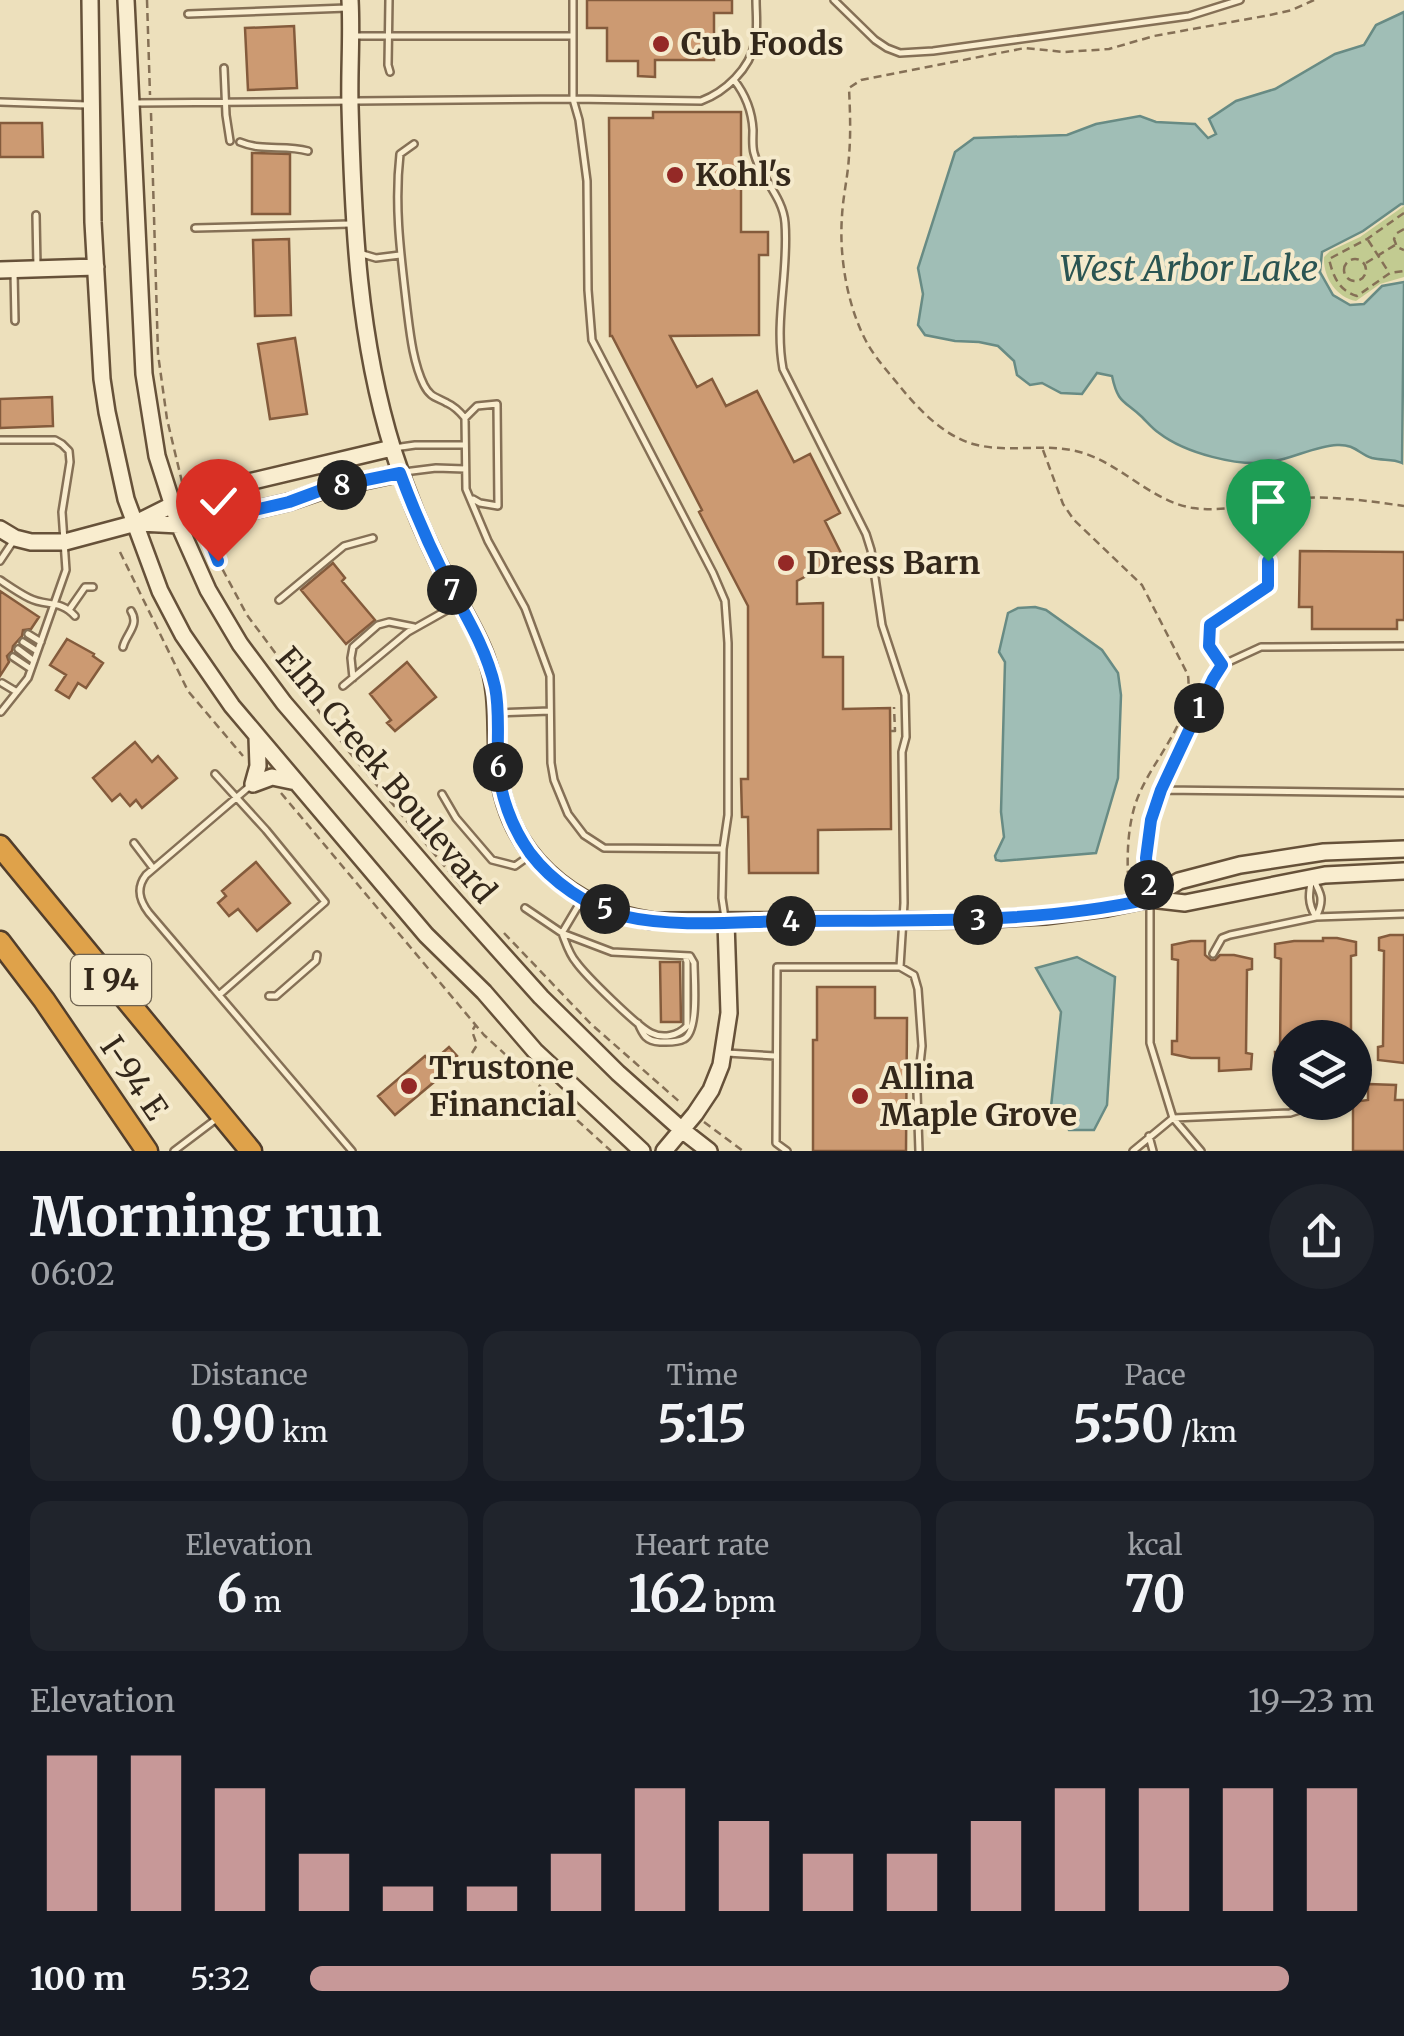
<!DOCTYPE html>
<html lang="en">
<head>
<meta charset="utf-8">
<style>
  body { margin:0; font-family:Merriweather,serif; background:#20242c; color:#f1f3f6; height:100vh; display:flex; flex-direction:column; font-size:38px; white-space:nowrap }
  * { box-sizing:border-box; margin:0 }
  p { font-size:32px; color:#9ea1a6 }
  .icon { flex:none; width:55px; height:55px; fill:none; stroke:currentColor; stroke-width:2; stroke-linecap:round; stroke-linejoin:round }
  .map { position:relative; height:1151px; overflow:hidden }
  .sheet { display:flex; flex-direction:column; background:#171b24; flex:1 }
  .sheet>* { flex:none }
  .controls { position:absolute; left:1272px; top:1020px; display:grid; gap:20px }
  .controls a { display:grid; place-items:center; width:100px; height:100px; border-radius:50%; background:#171b24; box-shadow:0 2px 8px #0004; font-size:50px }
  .pin { position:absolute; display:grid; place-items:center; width:85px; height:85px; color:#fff; margin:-102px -42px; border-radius:50% 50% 50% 0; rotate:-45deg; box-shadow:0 0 10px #0007 }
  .pin .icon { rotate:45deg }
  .km { position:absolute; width:50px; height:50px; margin:-25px; border-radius:50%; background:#222; color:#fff; font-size:28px; line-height:50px; text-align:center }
  .round { display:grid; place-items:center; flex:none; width:105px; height:105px; border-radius:52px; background:#20242c }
  .summary { display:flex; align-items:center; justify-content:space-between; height:170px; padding:0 30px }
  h1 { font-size:55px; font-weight:700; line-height:75px }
  .stats { display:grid; grid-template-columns:repeat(3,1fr); gap:15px; height:170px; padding:10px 30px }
  .stats div { display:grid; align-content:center; border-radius:20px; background:#20242c; text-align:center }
  .stats b { font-size:50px; font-weight:700 }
  .stats small { font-size:28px; font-weight:400 }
  .stats p { font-size:28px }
  .chart { height:280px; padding:20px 30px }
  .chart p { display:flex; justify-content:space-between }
  .chart svg { width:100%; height:180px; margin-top:10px; stroke:#c79898; stroke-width:6 }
  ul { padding:0 30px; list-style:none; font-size:32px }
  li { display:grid; grid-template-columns:160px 120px 1fr; align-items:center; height:75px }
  li i { height:25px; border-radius:12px; background:#c79898 }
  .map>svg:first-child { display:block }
</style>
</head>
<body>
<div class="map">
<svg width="1404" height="1151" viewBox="0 0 1404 1151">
  <rect width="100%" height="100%" fill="#ede0bc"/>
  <path fill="#c2cb91" d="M1404 206V277L1380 284 1356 301C1336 297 1323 277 1324 257L1330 251 1360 237Z"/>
  <path fill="#a0beb6" stroke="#688b84" stroke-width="2.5" d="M1404 12V204H1401L1363 231 1322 252 1320 272 1333 295 1350 305 1364 304 1382 286 1404 282 1402 463C1392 458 1383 461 1372 458 1359 454 1355 444 1337 445 1315 446 1292 459 1270 462 1238 467 1185 453 1159 433 1153 429 1148 423 1142 417 1124 400 1118 404 1112 376L1097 373 1082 394 1061 393 1042 383 1030 385 1017 375 1014 361 998 346 979 342 955 341 925 335 918 325 923 294 918 268 955 152 974 138 1067 135 1096 124 1140 116 1156 122 1195 124 1208 138 1216 134 1209 119 1236 101 1275 89 1335 54 1364 45 1376 25Z
    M1035 607 1046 610 1102 650 1118 673 1121 695 1118 778 1096 853 1001 861 996 860 995 856 1004 837 1001 812 1005 662 999 652 1008 613 1018 608Z
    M1077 957 1115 977 1107 1105 1094 1130H1069L1051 1107 1061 1012 1036 968Z"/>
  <path fill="#cc9a72" stroke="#845b3c" stroke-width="2.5" d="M587 0H732V13H714V60H655V77L638 76V61H607V28H587Z
    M294 26 297 88 248 90 245 28Z
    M653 112H741V232H768V255H759V335L670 336 697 387 712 379 726 406 757 391 794 462 810 454 840 513 825 521 843 557 797 581V604L823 603V657H843V709L890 708 891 829 818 830V873H749L748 817H742L741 779H748V606L699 512 702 510 612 336H610L609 118H653Z
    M0 123H42L43 157H0Z
    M252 153 290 154V214H252Z
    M289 239 291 315 255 316 253 240Z
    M295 338 307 414 270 419 258 344Z
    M52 397 53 426 0 428V399Z
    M1300 551 1404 552V620H1397V629H1312V607H1299Z
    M333 563 345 578 342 581 375 620 346 644 301 590Z
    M0 591 39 617 31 629 23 630 22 636 13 646 12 651 7 656 9 662 0 676Z
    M67 639 94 654 93 656 103 663 86 688 78 683 69 698 56 690 66 675 50 665Z
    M407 662 436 697 395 731 387 723 391 720 370 694Z
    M135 742 152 762 158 756 177 778 142 808 136 800 130 806 120 794 112 801 93 778Z
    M256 862 290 903 257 931 238 909 229 916 218 903 226 896 222 891Z
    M1390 935H1404V1063L1378 1060V1047L1383 1046 1384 951 1379 950V938Z
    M1323 938H1337L1356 942V955L1351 956V1038H1290V1068H1276L1275 1052H1280L1281 959 1275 957V944L1294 941H1323Z
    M1191 941H1205V955L1211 960H1215L1220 955H1234L1252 959V969L1247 970 1246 1053 1252 1054 1251 1069 1219 1071V1058H1191L1172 1054V1041H1177L1178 960 1172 959V945Z
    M660 962H680L681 1022H661Z
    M817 987H875V1018H907L906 1151H813V1040H817Z
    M449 1047 457 1056 437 1073 440 1077 395 1115 378 1096 425 1056 431 1063Z
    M1368 1084 1396 1085 1395 1100H1404V1151H1353V1102L1368 1100Z"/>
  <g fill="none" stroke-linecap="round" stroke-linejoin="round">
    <g stroke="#857056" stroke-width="10">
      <path id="lane" d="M389 0 388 65 390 72
        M573 0V99L579 120 587 181 588 290 592 340 713 573 725 601 728 643V815L723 849 722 898 725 918
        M834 0 875 40 887 48 900 53 933 51 1189 16 1240 0
        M188 14 347 8
        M353 36H572
        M224 68 226 115 230 141
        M734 80C745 94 752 112 753 130 753 137 752 146 754 153 760 178 783 196 785 223 789 272 774 320 783 369L866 534 871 550 882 625 905 695 906 737 902 752 904 903 900 967 914 975 918 989 922 1046 917 1092 919 1151
        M0 102 87 105
        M135 103 573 99 701 101C725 92 750 69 755 42 758 29 756 13 756 0
        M240 142C264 152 284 144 308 151
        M414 144 400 154C394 207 401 257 407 309 410 333 413 363 424 385 430 397 436 397 447 403 454 406 460 412 465 418L466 489 488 541 525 608 550 676 551 763 554 780 568 814 584 835 604 848 723 849
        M36 215 37 267
        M195 228 350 224
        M359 253 376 258 400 255
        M14 272 15 321
        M465 418 477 406 497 404 498 506 480 503 473 499
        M0 440H55L62 444 69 451 70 462 62 512 66 570 28 678 1 712
        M394 448 415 445H465
        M404 472 436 468 465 469
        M0 561 14 540
        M0 580C9 586 19 593 29 598 46 607 60 599 75 616
        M279 600 344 546 373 538
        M69 610 85 587H93
        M28 634 41 642
        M23 642 37 651
        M123 647C126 634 140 625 131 611
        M18 649 34 661
        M13 657 31 669
        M1222 665 1209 646 1210 625 1268 586V561
        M353 678 351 658 353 647 378 625 389 622 414 627
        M2 683 17 692
        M343 686 408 632 456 605
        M498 713 550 711
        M215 774 266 830 325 902 219 995
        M250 786 146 875C136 888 139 900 149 913L352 1151
        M1161 790 1404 793
        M442 794 456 818 492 860 515 866 529 856
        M134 843 153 868
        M1312 877C1321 893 1325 900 1316 917 1307 903 1309 893 1312 877Z
        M581 901 562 933C566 943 569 954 576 962 586 976 637 1026 651 1033 663 1039 678 1036 687 1026V962L685 956
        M525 908 562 933 612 952 690 956 694 963C694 980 699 1031 684 1039 677 1043 667 1042 660 1042 646 1041 643 1035 638 1023
        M1213 954 1222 938 1230 935 1316 917 1404 914
        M269 996H276L316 961 317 955
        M727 1053 775 1056
        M1149 1136 1153 1151
        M174 1151 215 1120
        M787 1151 776 1143 777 967H899
        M1133 1151 1173 1118 1290 1113 1315 1105
        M1201 1151 1173 1118 1150 1043V899L1146 858 1151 819 1161 790 1213 679 1222 665 1261 647 1404 646"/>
    </g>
    <g stroke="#665139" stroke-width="20">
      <path id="secondary" d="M90 0 93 222 102 379 107 412 126 499 160 591 183 635 232 706 426 935 484 992 535 1051 642 1151
        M126 0 144 374 157 456 179 525 208 590 240 644 284 703 446 891 541 997 618 1073 682 1130 709 1151
        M350 0C352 35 349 71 350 106 353 223 358 338 393 450 407 494 424 536 445 576 458 603 476 629 486 657 500 695 494 731 498 769 507 854 571 909 653 921L971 920 1045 916 1107 908 1150 899 1185 903 1325 875 1404 871
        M0 270 96 267
        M140 523 179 525 203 522 289 502 327 489 401 473
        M0 529 15 538 31 542H65L136 523 190 496 392 448
        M253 784 258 766 257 737
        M253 784 272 777 296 782
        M1151 898 1179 881 1240 865 1324 852 1404 849
        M664 1151 695 1114 711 1090 721 1065 729 1013 726 922"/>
    </g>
    <g stroke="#523e2b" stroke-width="25">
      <path id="highway" d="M0 846 251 1151
        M0 942 44 1000 147 1151"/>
    </g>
    <path stroke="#857056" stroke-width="2.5" stroke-dasharray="8 5" stroke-linecap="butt" d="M147 0 150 95
      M1314 0 1292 10 1270 15 1154 36 1109 49 1064 52 1025 48 861 80 849 88C850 110 851 133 849 156 848 176 843 196 842 216 839 256 847 305 866 341 875 358 890 374 902 389 921 412 945 436 973 444 1006 453 1039 444 1071 450 1117 458 1148 501 1193 508 1228 513 1264 501 1299 498 1334 496 1369 501 1404 506
      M151 113 158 354 167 419 182 482
      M1404 213 1367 239 1329 259C1333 276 1339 291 1357 296L1390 273 1404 271
      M1404 229 1397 233 1394 239 1397 247 1404 250
      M1368 240 1388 271
      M1344 270a11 11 0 1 1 22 0a11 11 0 1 1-22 0Z
      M1366 263 1395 245
      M1043 450 1063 504 1074 520 1142 585 1188 675C1194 723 1149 761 1135 805 1128 828 1127 853 1128 876H1137
      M209 533 218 561 247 615 350 753 462 887
      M120 552 188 691 243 756
      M891 731H895L894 707
      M281 793 484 1035 611 1151
      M504 933 591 1024 682 1104
      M472 1053 477 1045 472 1031 475 1026
      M704 1122 743 1151"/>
    <use href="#lane" stroke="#f9edcf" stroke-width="5"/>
    <use href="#secondary" stroke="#f9edcf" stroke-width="15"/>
    <use href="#highway" stroke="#dfa24a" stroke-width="20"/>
  </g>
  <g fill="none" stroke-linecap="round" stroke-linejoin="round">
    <g stroke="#fff" stroke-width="20">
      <path id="route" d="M218 561 203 522 289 502 327 488 400 473C413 508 428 543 445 577 464 613 486 647 495 687 500 711 497 737 498 762 499 794 512 828 530 853 552 882 588 907 623 916 674 928 736 922 789 921 910 920 1031 925 1150 899L1146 858 1151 820 1161 790 1213 679 1222 665 1209 646 1210 625 1268 586V561"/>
    </g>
    <use href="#route" stroke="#1a73e8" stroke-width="12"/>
  </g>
  <g fill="#942926" stroke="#f5eacc" stroke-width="4">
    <circle cx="661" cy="44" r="10"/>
    <circle cx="675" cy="175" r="10"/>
    <circle cx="786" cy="563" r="10"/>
    <circle cx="409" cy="1086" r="10"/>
    <circle cx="860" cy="1096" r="10"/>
  </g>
  <g text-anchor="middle" stroke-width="8" stroke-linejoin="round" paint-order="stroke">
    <rect fill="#f5eacc" stroke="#6e6250" stroke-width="2.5" x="71" y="955" width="80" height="50" rx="8"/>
    <g font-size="30" font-weight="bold" fill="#34281b">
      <text x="111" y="990">I 94</text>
    </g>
    <g font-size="32" font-weight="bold" fill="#34281b" stroke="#f5eacc" text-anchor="start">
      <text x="681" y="55">Cub Foods</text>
      <text x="695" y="186">Kohl's</text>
      <text x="806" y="574">Dress Barn</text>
      <text x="429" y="1079">Trustone<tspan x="429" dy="37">Financial</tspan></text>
      <text x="880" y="1089">Allina<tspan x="880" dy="37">Maple Grove</tspan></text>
    </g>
    <g font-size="32" fill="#34281b" stroke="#f5eacc">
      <text transform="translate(386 775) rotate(50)" y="11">Elm Creek Boulevard</text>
      <text transform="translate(134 1078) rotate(56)" y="11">I-94 E</text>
    </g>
    <g font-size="35" font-style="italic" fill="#2a5452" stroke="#f5eacc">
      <text x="1189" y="281">West Arbor Lake</text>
    </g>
  </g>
</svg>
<div class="controls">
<a><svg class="icon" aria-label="layers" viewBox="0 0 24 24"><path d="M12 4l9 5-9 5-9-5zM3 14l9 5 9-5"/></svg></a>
</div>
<div class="pin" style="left:1268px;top:561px;background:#1e9e55"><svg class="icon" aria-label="arrive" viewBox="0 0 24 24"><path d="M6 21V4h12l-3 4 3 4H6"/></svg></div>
<div class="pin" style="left:218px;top:561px;background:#d93025"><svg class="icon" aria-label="check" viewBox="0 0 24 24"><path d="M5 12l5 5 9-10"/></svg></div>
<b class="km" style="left:1199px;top:708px">1</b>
<b class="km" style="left:1149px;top:885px">2</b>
<b class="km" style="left:978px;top:920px">3</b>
<b class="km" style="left:791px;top:921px">4</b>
<b class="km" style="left:605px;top:909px">5</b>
<b class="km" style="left:498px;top:767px">6</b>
<b class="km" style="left:452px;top:590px">7</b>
<b class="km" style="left:342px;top:485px">8</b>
</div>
<section class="sheet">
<div class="summary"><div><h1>Morning run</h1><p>06:02</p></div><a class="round"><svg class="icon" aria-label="share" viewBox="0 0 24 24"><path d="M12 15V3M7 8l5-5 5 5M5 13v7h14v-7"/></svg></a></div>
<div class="stats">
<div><p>Distance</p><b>0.90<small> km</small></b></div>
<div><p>Time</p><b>5:15</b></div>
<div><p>Pace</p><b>5:50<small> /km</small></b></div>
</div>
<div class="stats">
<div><p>Elevation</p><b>6<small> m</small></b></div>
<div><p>Heart rate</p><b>162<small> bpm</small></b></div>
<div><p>kcal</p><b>70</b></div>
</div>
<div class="chart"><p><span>Elevation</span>19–23 m</p>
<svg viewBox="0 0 160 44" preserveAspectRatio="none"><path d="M5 44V6M15 44V6M25 44V14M35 44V30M45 44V38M55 44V38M65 44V30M75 44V14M85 44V22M95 44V30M105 44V30M115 44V22M125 44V14M135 44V14M145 44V14M155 44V14"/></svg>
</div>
<ul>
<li><b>100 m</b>5:32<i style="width:92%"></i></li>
</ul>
</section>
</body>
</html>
